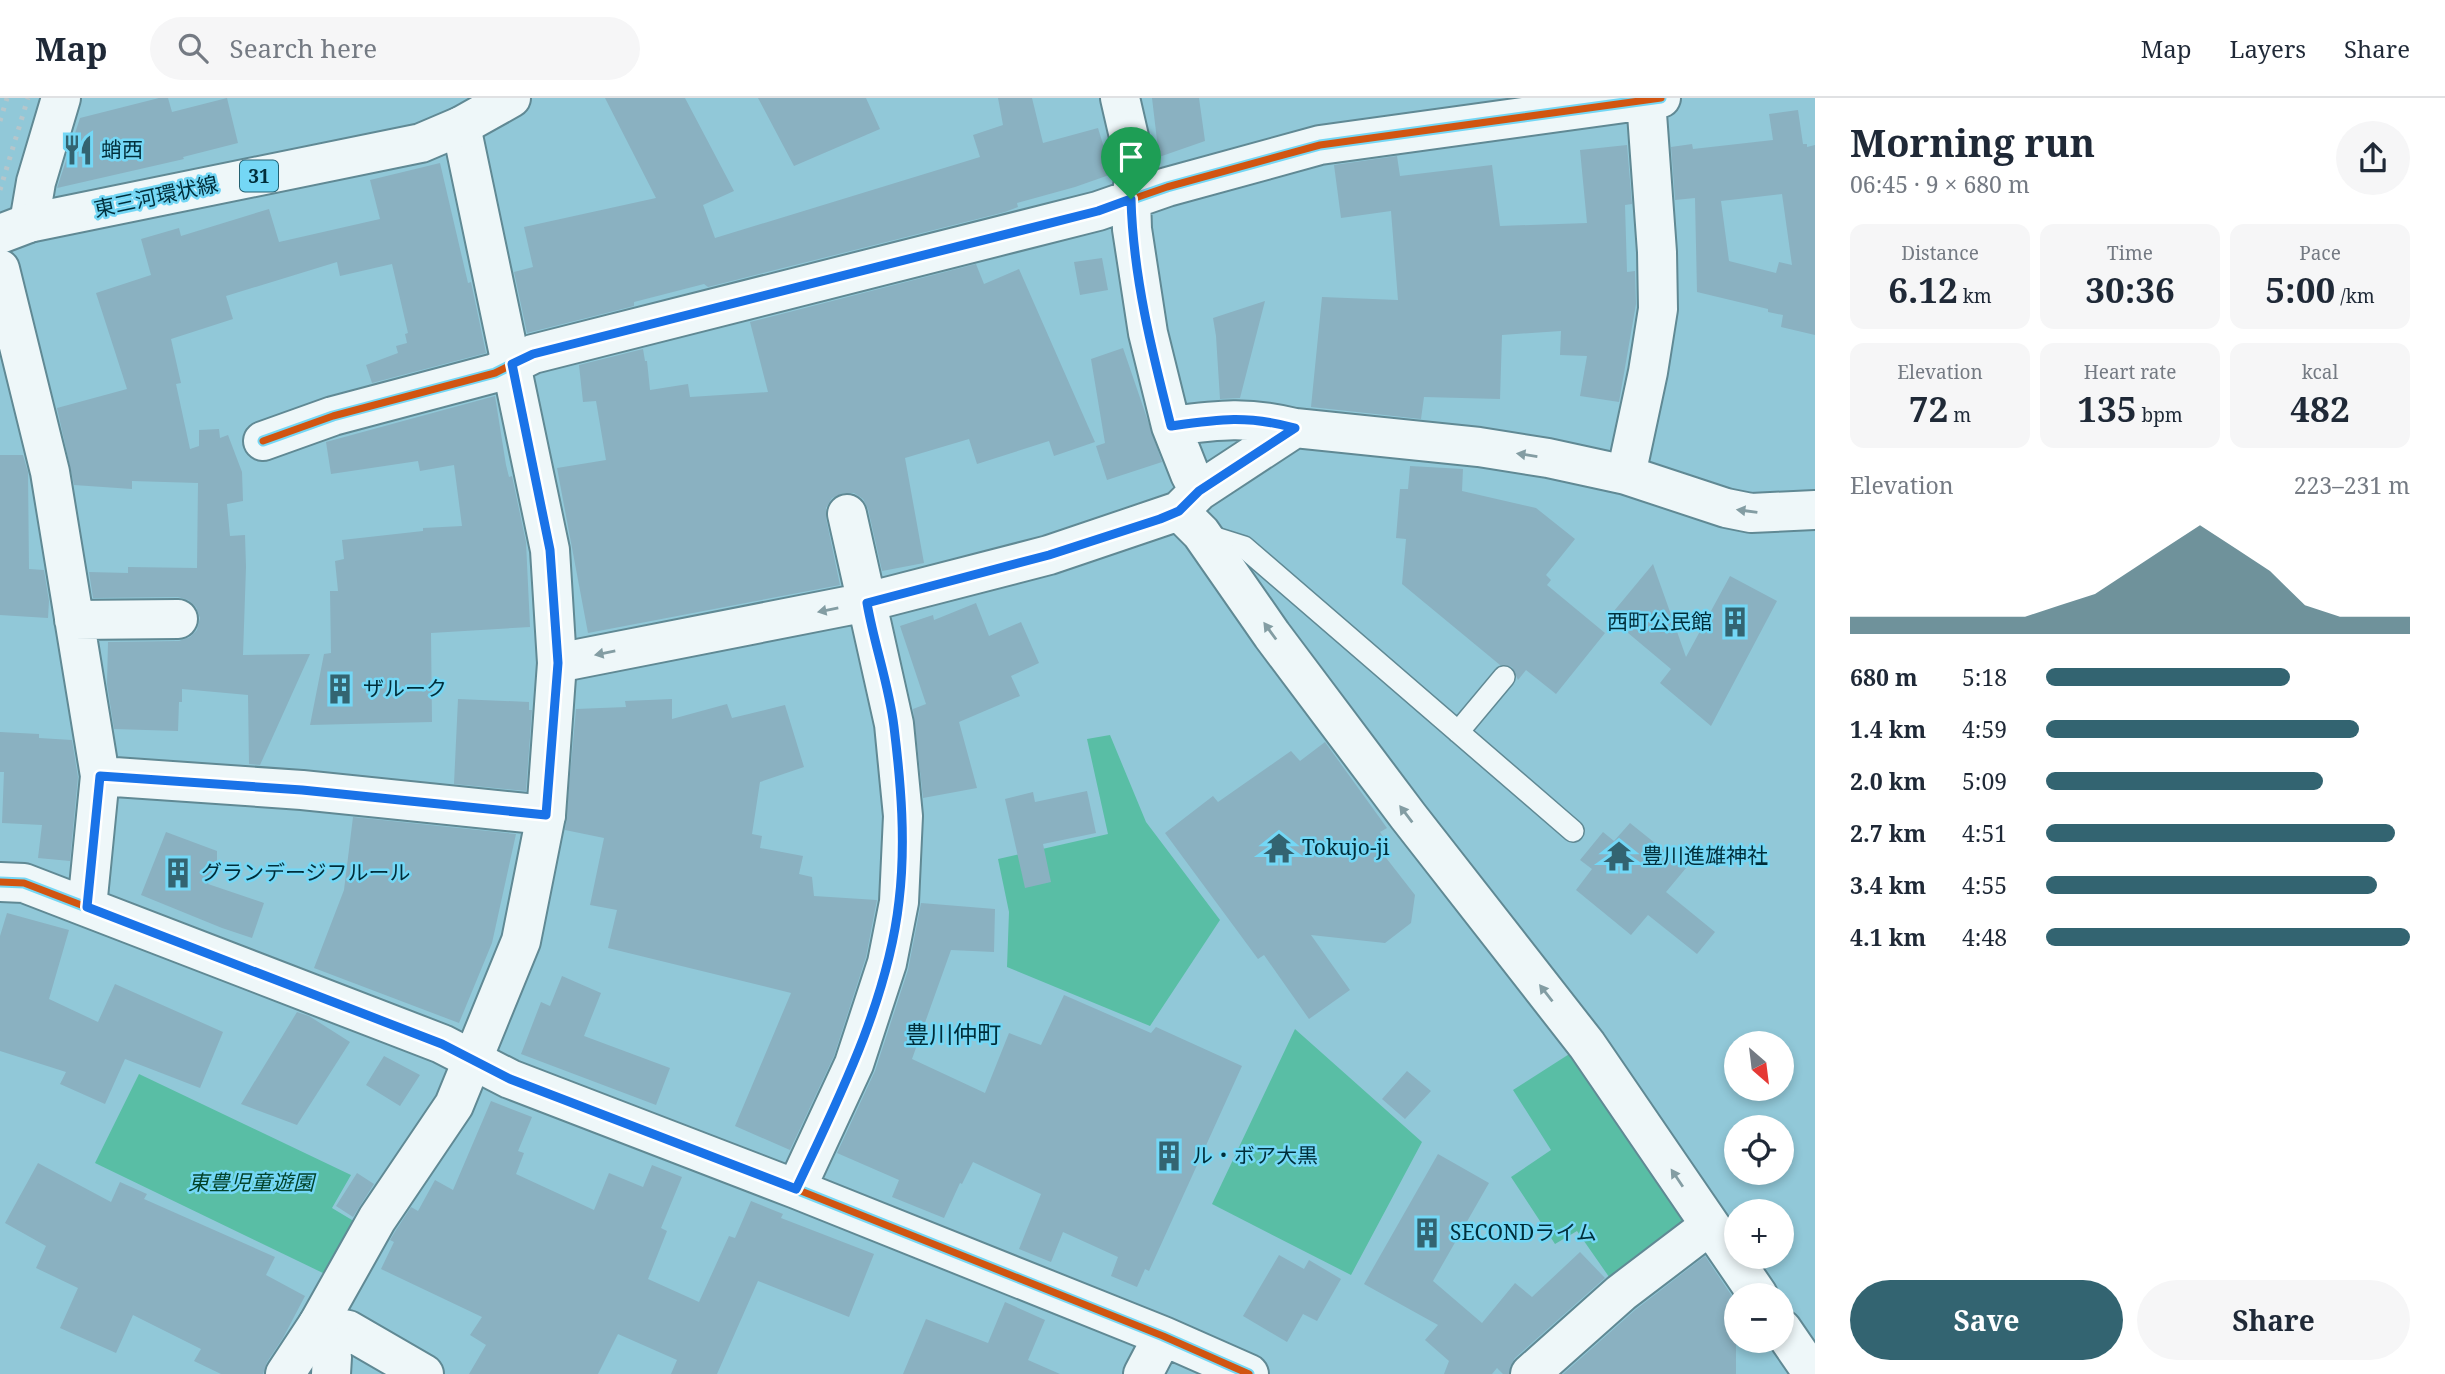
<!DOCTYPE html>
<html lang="en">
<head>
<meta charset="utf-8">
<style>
  body { margin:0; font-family:"Noto Serif","Noto Sans JP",serif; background:#f6f6f7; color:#1f2937; height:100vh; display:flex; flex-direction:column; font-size:26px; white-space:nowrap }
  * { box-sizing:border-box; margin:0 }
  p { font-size:23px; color:#747a83 }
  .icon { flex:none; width:38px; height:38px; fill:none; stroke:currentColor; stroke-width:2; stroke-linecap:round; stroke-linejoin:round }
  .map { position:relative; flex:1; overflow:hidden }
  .details { display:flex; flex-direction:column; background:#fff; width:630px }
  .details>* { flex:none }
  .needle { width:46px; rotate:152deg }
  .buttons { position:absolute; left:1724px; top:933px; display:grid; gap:14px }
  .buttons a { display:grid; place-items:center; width:70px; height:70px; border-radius:50%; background:#fff; box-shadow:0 4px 10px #0003; font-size:35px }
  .pin { position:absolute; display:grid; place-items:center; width:60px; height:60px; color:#fff; margin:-72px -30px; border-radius:50% 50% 50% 0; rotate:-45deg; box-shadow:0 0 7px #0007 }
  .pin .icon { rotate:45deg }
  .round { display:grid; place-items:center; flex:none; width:74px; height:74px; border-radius:37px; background:#f6f6f7 }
  .head { display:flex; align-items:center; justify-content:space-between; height:119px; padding:0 35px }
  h1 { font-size:38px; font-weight:700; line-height:52px }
  .stats { display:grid; grid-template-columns:repeat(3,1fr); gap:10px; height:119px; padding:7px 35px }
  .stats div { display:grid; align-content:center; border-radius:14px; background:#f6f6f7; text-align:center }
  .stats b { font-size:35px; font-weight:700 }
  .stats small { font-size:19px; font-weight:400 }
  .stats p { font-size:19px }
  .chart { height:196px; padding:14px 35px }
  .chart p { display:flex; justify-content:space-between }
  .chart svg { width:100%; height:126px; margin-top:7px; fill:#336471; opacity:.7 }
  .button { display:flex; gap:14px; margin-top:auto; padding:14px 35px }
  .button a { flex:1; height:80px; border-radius:42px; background:#336471; color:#fff; font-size:28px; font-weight:700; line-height:80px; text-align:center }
  .button a+a { background:#f6f6f7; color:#1f2937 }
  ul { padding:0 35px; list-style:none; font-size:23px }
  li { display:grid; grid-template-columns:112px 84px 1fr; align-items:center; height:52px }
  li i { height:18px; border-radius:9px; background:#336471 }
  header { display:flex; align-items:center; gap:42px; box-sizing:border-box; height:98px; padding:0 35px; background:#fff; border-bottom:2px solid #e0e1e3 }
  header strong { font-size:33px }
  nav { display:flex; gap:38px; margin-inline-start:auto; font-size:24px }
  .search { width:490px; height:63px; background:#f6f6f7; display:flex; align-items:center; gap:18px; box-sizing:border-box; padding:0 24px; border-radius:38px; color:#747a83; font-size:26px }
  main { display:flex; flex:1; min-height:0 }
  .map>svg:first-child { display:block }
</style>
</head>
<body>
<header>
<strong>Map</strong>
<div class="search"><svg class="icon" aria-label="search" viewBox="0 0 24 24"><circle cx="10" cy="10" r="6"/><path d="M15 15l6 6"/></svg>Search here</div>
<nav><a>Map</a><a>Layers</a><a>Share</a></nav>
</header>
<main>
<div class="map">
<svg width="1815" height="1276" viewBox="0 0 1815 1276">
  <rect width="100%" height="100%" fill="#91c8d8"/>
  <path fill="#59bea5" d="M1110 637 1146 724 1220 822 1150 928 1007 869 1009 814 998 761 1108 736 1087 641Z
    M1295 931 1422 1044 1351 1177 1212 1106Z
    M1574 953 1686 1122 1614 1186 1577 1133 1555 1146 1511 1079 1551 1052 1513 992Z
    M139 976 351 1077 332 1110 357 1125 325 1176 95 1065Z"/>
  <path fill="#8ab1c1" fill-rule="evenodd" d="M159 0H168L172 14 227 0 238 45 183 59 184 61 57 90 80 20Z
    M605 0H685L734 93 703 107 715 140 980 59 973 37 1003 27 998 0H1032L1043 45 1098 30 1112 76 1075 89 1017 105 1018 109 1005 114 708 189 704 186 634 204V208L527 235 514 174 533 169 524 129 656 100Z
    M758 0H866L880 31 794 68Z
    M1152 0H1199L1205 43 1159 59Z
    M1798 12 1803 46H1807V49L1815 47V237L1781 229 1783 217 1768 214V211L1697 194 1695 100 1675 102 1671 49 1692 46 1693 51 1773 42 1769 16ZM1782 96 1792 167 1779 164 1776 175 1729 163 1721 103Z
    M1627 47 1632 106 1625 107 1627 174 1635 173 1636 206 1619 304 1580 298 1587 258 1560 257 1561 233 1502 237 1500 301 1424 299 1421 321 1311 309 1322 199 1398 202 1391 113 1341 120 1334 67 1397 58 1400 78 1492 67 1500 128 1587 125 1580 52Z
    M440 65 468 185 471 184 486 255 372 285 366 267 398 255 396 248 407 245 405 236 408 235 392 166 340 178 337 164 226 198 233 221 171 241 181 285 176 286 190 351 199 348V332L219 331 220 340 228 337 242 374 243 403 227 406 230 438 245 437 246 469 243 557 310 556 260 667 249 666 248 597 182 591V604H179L178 633 114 631 107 586 108 544 179 543 190 539 197 532 200 520 196 509 188 502 178 499 93 500 89 474 128 475V469L197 470 198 385 132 383V391L74 387 57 310 127 291 96 195 151 177 141 141 179 130 181 138 269 111 279 144 380 121 370 82Z
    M1102 160 1108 192 1080 197 1074 164Z
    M976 166 984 186 1019 171 1095 344 1054 358 1049 343 977 366 969 341 905 360 924 465 882 473 868 411 863 401 854 395H843L832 400 826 410V420L840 487 588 535 557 370 606 362 596 303 583 304 579 267 643 251 645 263H647L650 292 688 286 690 299 768 294 750 224Z
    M1265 203 1240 300 1220 301 1216 238 1213 220Z
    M1123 250 1162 364 1107 382 1096 348 1105 345 1091 261Z
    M495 298 506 367 509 379 512 378 526 444 530 529 431 535 432 624 310 627 324 556 331 555 330 493H338L335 463 344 461 342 442 423 433V430L462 428 454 367 420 373 418 363 331 376 326 344Z
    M0 357H23L28 374 29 471 44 472 49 503 48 520 0 517Z
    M1410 368 1463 371 1462 393 1536 410 1575 441 1546 477 1551 482 1547 487 1605 535 1556 596 1526 572 1518 582 1512 569 1500 567 1402 486 1406 441 1396 440 1400 391H1408Z
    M1653 466 1686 559 1730 478 1777 503 1711 628 1660 585 1671 571 1609 519Z
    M976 505 989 538 1021 524 1039 565 1011 578 1020 598 959 624 977 690 923 700 913 611 926 606 900 528 933 517 934 522Z
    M458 601 529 604V612H532L526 693 454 686Z
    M672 601V621L727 606 732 620 785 607 804 669 760 684 752 736 762 738 760 750 803 758 799 776 812 779 814 798 877 802 866 859 834 958 790 1052 735 1028 791 895 608 850 617 812 590 807 604 740 565 732 576 611 626 609 625 603Z
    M0 634 39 636V640L72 642 78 679 70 763 38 760 42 727 2 725 4 674H0Z
    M1325 644 1387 730 1380 734 1388 746 1380 752 1415 797 1411 825 1385 845 1311 837 1350 892 1309 921 1264 857 1258 861 1165 735 1213 698 1218 704 1291 653 1300 663Z
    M1087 693 1096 735 1043 746 1051 784 1025 790 1005 701 1033 694 1035 704Z
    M353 719 516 736 492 845 459 925 314 870 344 792Z
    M1630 725 1686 770 1666 794 1715 834 1697 856 1648 817 1631 837 1576 792 1592 771 1580 762 1603 734 1614 743Z
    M166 734 217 753V766L208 786 264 805 252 840 222 830 141 797Z
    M921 805 995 811 994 854 951 852 912 961 985 995 1009 935 1041 947 1064 897 1151 935 1156 929 1242 968 1149 1173 1145 1171 1137 1189 1111 1178 1118 1159 1063 1134 1051 1164 1019 1151 1041 1096 973 1064 962 1086 960 1085 944 1120 892 1099 899 1082 837 1055 875 973 908 872Z
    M7 815 69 832 49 901 98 924 115 886 223 934 200 990 125 961 105 1006 60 986 66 974 0 953V838Z
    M562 878 601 895 584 938 670 970 656 1007 521 956 541 904 550 908Z
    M297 914 309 918 350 944 297 1027 241 1006Z
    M384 958 420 977 400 1008 366 987Z
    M1407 973 1431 993 1405 1021 1382 1001Z
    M491 1003 532 1019 518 1053 524 1055 516 1076 594 1112 609 1075 643 1089 652 1067 682 1079 661 1130 667 1133 648 1181 699 1204 729 1138 735 1140 751 1103 783 1116 781 1120 874 1156 849 1219 758 1183 717 1276H671L677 1262 618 1236 598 1276H469L486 1247 470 1237 482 1219 381 1171 394 1144 390 1142 396 1132 411 1109 418 1113 435 1082 453 1092Z
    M1438 1056 1489 1085 1433 1183 1482 1225 1515 1185 1532 1199 1580 1154 1605 1180 1515 1260 1510 1269 1509 1276H1503L1497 1270 1492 1276H1444L1449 1263 1425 1242 1438 1227 1364 1186Z
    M38 1065 111 1104 120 1084 147 1096 144 1101 275 1159 266 1177 305 1198 283 1240 267 1264 263 1276H221L194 1263 201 1251 133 1217 116 1255 60 1230 78 1190 36 1170 46 1148 5 1125Z
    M357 1075 374 1086 353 1119 336 1108Z
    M1279 1157 1304 1171 1309 1162 1341 1181 1317 1223 1303 1216 1287 1244 1243 1218Z
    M1705 1158 1736 1204V1276H1563L1635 1212Z
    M1005 1204 1045 1222 1028 1262 1060 1276H903L926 1221 988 1245Z"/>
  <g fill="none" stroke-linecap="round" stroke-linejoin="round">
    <g stroke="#608994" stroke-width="24">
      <path id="service" d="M1206 437 1244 449 1573 733
        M1458 634 1504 579"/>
    </g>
    <g stroke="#608994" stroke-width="42">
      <path id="minor" d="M1120 0 1136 69 1131 101 1132 131 1148 235 1171 328 1190 376 1199 393
        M29 125 36 84 61 0
        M0 171 50 374 100 678 87 809
        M1171 328C1218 322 1248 318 1295 330
        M263 343 333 318 495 275 533 256 1098 113 1167 89 1320 47 1661 0
        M1626 377 1648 274 1658 211 1657 154 1646 2
        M1179 413 1201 435 1272 537 1408 718 1587 947 1758 1197
        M74 522 178 521
        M557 565 867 504 1049 457 1179 413 1199 393 1295 330 1479 349 1548 360 1626 377 1726 410 1751 415 1815 412
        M100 678 302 692 546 717
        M0 784 24 785 442 946 510 981 796 1091 1163 1238 1249 1276
        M796 1091 854 966 887 865 899 804 903 718 894 626 847 416
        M318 1226 348 1232 424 1276
        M318 1226 332 1259 331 1276
        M1782 1231 1813 1276
        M1143 1276 1163 1238
        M1530 1276 1621 1195 1709 1128"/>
    </g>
    <g stroke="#608994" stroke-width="42">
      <path id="tertiary" d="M285 1276 318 1226 377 1121 454 1007 521 843 546 717 557 565 550 452 461 28"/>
    </g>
    <g stroke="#608994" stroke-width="42">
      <path id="primary" d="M0 136 29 125 421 45 461 28 511 0"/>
    </g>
    <use href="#service" stroke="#eef7f9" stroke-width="21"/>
    <use href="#minor" stroke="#eef7f9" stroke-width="38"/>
    <use href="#tertiary" stroke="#eef7f9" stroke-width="38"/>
    <use href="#primary" stroke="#eef7f9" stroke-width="38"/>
    <path stroke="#b6c6cb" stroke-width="5" stroke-dasharray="3.5 7" stroke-linecap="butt" d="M0 23 7 0
      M0 92 28 0"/>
    <g stroke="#74d7f5" stroke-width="11">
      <path id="cycleway" d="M263 343 333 318 495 275 533 256 1098 113 1167 89 1320 47 1661 0
        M0 784 24 785 442 946 510 981 796 1091 1163 1238 1249 1276"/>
    </g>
    <use href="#cycleway" stroke="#d15511" stroke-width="7"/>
  </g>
  <defs><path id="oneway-solid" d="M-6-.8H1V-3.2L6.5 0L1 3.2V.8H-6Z" transform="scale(1.75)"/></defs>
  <g fill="#839da3">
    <use href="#oneway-solid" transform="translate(1527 357) rotate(-171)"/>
    <use href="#oneway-solid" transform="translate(1747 413) rotate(-172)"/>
    <use href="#oneway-solid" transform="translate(828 512) rotate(169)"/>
    <use href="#oneway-solid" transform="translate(1270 533) rotate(-126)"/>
    <use href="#oneway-solid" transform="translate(605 555) rotate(169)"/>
    <use href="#oneway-solid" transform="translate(1406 716) rotate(-127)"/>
    <use href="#oneway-solid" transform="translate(1546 895) rotate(-128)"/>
    <use href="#oneway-solid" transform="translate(1677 1080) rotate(-124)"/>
  </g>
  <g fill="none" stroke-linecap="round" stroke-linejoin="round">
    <g stroke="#fff" stroke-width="14">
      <path id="route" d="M1131 101C1133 178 1152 254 1171 328 1220 321 1246 317 1295 330L1199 393 1179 413 1160 421 1049 457 867 505C874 546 889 587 894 629 901 686 906 745 899 803 888 903 838 1002 796 1091L510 981 442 946 87 809 100 678 302 692 546 717 558 565 550 452 512 266 533 256 1098 113Z"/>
    </g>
    <use href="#route" stroke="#1a73e8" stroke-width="9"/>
  </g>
  <defs>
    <g id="restaurant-bare" transform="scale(2.415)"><path d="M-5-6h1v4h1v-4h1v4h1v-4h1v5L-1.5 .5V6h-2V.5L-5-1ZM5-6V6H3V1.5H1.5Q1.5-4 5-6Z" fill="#336471" stroke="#74d7f5" stroke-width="2.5" paint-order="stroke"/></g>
    <g id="building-bare" transform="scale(2.415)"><path d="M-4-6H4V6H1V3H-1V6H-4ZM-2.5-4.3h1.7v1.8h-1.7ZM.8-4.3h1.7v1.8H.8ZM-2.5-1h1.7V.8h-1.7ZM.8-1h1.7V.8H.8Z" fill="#336471" stroke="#74d7f5" stroke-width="2.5" paint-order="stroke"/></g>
    <g id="temple-bare" transform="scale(2.415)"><path d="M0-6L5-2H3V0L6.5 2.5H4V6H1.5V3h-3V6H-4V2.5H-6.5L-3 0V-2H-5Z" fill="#336471" stroke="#74d7f5" stroke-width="2.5" paint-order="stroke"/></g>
  </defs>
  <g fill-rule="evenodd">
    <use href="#restaurant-bare" x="78" y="52"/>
    <use href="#building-bare" x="1735" y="524"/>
    <use href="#building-bare" x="340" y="591"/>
    <use href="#temple-bare" x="1279" y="750"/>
    <use href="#temple-bare" x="1619" y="758"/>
    <use href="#building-bare" x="178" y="775"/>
    <use href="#building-bare" x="1169" y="1058"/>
    <use href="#building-bare" x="1427" y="1135"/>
  </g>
  <g text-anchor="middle" stroke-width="5" stroke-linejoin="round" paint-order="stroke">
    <rect fill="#74d7f5" stroke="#236172" stroke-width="2" x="240" y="62.5" width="38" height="31" rx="5"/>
    <g font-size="19" font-weight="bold" fill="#002e3a">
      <text x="259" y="85">31</text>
    </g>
    <g font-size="21" fill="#002e3a" stroke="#74d7f5" text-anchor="start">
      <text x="101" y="59">蛸西</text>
      <text x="1712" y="531" text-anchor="end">西町公民館</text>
      <text x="363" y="598">ザルーク</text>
      <text x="1302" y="757">Tokujo-ji</text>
      <text x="1642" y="765">豊川進雄神社</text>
      <text x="201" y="782">グランデージフルール</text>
      <text x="1192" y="1065">ル・ボア大黒</text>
      <text x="1450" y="1142">SECONDライム</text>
    </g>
    <g font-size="21" fill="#002e3a" stroke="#74d7f5">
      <text transform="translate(156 99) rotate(-12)" y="7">東三河環状線</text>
    </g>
    <g font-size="21" font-style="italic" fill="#024229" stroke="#74d7f5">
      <text x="251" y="1092">東豊児童遊園</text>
    </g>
    <g font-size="24" fill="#002e3a" stroke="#74d7f5">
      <text x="953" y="945">豊川仲町</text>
    </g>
  </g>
</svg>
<div class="buttons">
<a><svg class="needle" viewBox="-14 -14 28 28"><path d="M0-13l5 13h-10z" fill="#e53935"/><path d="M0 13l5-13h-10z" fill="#747a83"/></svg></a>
<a><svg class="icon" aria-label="locate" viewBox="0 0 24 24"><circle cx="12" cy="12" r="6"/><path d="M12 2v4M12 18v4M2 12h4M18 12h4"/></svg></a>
<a>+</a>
<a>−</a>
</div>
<div class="pin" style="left:1131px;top:101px;background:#1e9e55"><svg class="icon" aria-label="arrive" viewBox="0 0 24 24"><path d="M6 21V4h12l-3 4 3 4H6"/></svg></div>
</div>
<section class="details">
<div class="head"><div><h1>Morning run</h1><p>06:45 · 9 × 680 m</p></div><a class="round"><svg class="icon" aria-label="share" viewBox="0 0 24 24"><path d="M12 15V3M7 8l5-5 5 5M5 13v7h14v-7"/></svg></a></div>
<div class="stats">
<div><p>Distance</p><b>6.12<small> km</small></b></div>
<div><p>Time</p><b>30:36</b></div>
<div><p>Pace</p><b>5:00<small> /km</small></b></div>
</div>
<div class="stats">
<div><p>Elevation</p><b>72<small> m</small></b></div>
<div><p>Heart rate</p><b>135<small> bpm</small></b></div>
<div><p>kcal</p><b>482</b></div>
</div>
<div class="chart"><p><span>Elevation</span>223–231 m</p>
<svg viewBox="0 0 160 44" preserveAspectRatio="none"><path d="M0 44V38L10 38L20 38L30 38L40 38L50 38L60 34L70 30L80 22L90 14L100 6L110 14L120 22L130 34L140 38L150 38L160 38V44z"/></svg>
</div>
<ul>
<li><b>680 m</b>5:18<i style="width:67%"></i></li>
<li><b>1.4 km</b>4:59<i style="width:86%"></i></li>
<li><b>2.0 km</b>5:09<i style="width:76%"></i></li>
<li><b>2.7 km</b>4:51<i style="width:96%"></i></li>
<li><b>3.4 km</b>4:55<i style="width:91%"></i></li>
<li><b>4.1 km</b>4:48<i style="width:100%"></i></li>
</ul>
<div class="button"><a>Save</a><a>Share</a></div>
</section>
</main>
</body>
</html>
